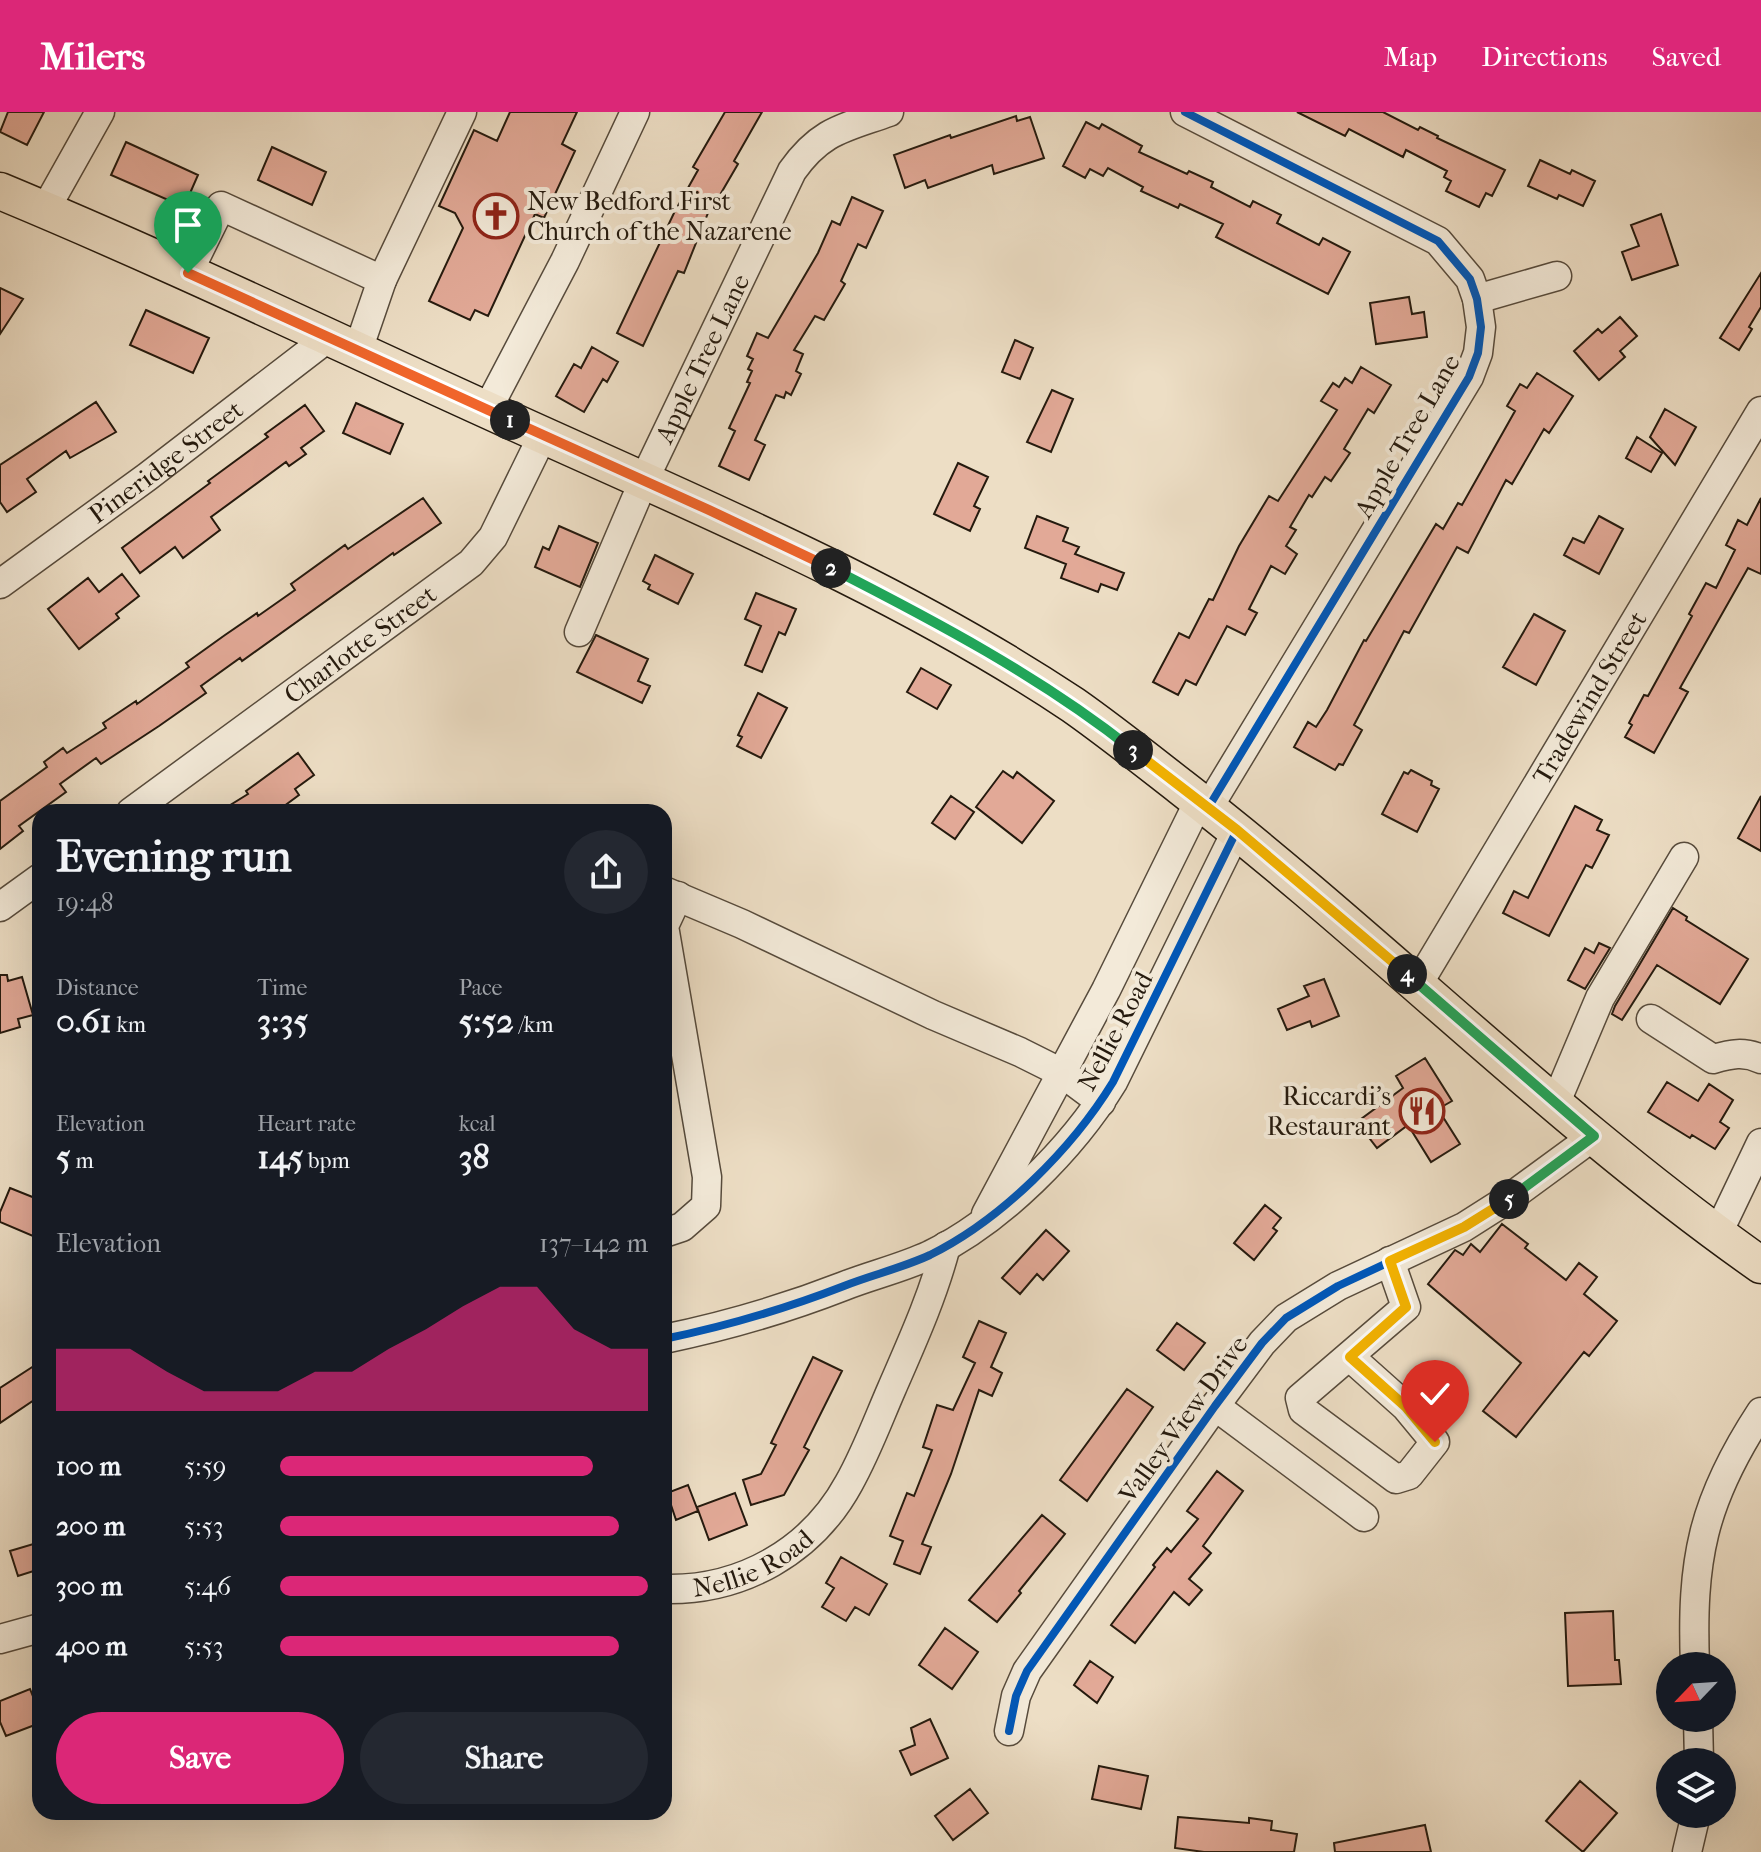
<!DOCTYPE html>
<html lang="en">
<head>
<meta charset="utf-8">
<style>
  body { margin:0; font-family:"IM FELL French Canon",serif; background:#242831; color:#f1f3f6; height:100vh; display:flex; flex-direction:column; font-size:30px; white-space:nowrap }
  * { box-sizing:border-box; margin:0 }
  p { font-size:26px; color:#9ea1a6 }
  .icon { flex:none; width:44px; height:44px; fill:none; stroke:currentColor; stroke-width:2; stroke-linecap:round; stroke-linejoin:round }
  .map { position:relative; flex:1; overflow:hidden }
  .sheet { position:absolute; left:32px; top:692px; width:640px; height:1016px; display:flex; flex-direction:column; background:#171b24; border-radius:24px; box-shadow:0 8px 32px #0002 }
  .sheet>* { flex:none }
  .needle { width:52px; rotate:245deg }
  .controls { position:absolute; left:1656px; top:1540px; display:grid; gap:16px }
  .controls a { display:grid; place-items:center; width:80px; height:80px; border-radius:50%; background:#171b24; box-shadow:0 8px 32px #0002; font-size:40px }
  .pin { position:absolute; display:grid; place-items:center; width:68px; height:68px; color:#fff; margin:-82px -34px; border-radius:50% 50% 50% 0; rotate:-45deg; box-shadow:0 0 8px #0007 }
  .pin .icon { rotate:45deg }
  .km { position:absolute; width:40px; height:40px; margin:-20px; border-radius:50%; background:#222; color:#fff; font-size:22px; line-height:40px; text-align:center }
  .round { display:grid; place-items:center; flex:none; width:84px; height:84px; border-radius:42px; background:#242831 }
  .headline { display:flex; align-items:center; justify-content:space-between; height:136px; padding:0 24px }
  h1 { font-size:44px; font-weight:800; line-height:60px }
  .metrics { display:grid; grid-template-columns:repeat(3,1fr); gap:12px; height:136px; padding:8px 24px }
  .metrics div { display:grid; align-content:center }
  .metrics b { font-size:34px; font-weight:800 }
  .metrics small { font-size:22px; font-weight:400 }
  .metrics p { font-size:22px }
  .chart { height:224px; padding:16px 24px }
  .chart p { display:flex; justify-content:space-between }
  .chart svg { width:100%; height:144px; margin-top:8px; fill:#db2777; opacity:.7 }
  .button { display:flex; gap:16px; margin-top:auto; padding:16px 24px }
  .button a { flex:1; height:92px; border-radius:48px; background:#db2777; color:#fff; font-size:32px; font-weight:800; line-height:92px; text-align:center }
  .button a+a { background:#242831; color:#f1f3f6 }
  ul { padding:0 24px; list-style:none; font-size:26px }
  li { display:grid; grid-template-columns:128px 96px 1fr; align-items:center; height:60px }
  li i { height:20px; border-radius:10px; background:#db2777 }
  header { display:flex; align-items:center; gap:48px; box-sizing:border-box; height:112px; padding:0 40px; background:#db2777; color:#fff }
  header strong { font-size:38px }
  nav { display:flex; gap:44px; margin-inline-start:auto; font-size:28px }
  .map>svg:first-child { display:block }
</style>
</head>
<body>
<header>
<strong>Milers</strong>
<nav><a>Map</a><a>Directions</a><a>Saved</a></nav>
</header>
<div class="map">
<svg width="1761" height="1740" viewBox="0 0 1761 1740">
  <rect width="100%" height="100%" fill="#eddec5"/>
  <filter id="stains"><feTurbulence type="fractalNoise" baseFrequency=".0025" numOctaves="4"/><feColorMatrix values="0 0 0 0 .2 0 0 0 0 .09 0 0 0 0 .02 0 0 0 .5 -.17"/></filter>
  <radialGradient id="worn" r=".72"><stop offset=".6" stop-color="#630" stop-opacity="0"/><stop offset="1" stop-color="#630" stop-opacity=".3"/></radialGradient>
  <path fill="#e2a997" stroke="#251a0e" stroke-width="2" d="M8 0H44L27 33 0 20Z
    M510 0H577L562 32 575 39 544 106 535 102 488 204 475 198 470 208 429 189 463 116 455 101 439 94 474 18 497 29Z
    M725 0H762L734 49 738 52 717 88 714 86 684 161 678 159 643 234 617 221 674 101 698 58 693 55Z
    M1297 0H1383L1418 18 1420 15 1438 24 1437 26 1505 58 1492 84 1486 81 1479 95 1446 79 1451 69 1444 65 1447 59 1406 38 1403 45 1349 17 1345 24Z
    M1016 4 1017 9 1030 5 1044 46 994 62 992 53 928 76 925 68 905 76 894 43 950 23 951 26Z
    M1086 10 1099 17 1102 12 1142 34 1139 40 1187 62 1189 59 1213 70 1211 75 1250 95 1253 89 1281 103 1277 111 1319 133 1323 126 1350 140 1328 182 1216 125 1223 112 1180 92 1178 96 1141 79 1143 75 1108 56 1103 64 1090 57 1085 66 1063 54Z
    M126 30 198 63 184 95 111 63Z
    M272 35 326 60 312 93 258 68Z
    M1540 48 1570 62 1572 58 1595 69 1583 94 1559 83 1557 87 1528 74Z
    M852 85 883 99 866 136 858 132 841 169 845 172 824 208 815 204 794 238 803 242 796 259 801 262 791 283 786 280 784 286 776 283 755 328 765 333 749 368 719 354 735 319 729 316 750 271 747 270 752 259 748 257 753 247 747 244 757 221 768 226 818 141 832 109 840 113Z
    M1661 102 1678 153 1632 168 1622 140 1639 134 1631 113Z
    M1761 161V195L1749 215 1752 217 1739 238 1720 226Z
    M0 176 23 187 0 222Z
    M1409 185 1412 202 1424 200 1427 225 1376 232 1370 191Z
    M146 198 209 226 193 261 130 233Z
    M1620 205 1637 224 1620 239 1625 245 1599 268 1574 239 1598 217 1602 221Z
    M1015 228 1033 236 1020 267 1002 260Z
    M592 235 618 250 607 270 603 267 584 300 556 284 574 252 581 256Z
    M1361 255 1391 273 1374 301 1368 297 1344 337 1350 341 1331 369 1325 365 1312 385 1309 383 1290 415 1296 418 1286 434 1297 442 1285 462 1271 454 1249 497 1257 501 1245 523 1227 514 1196 573 1186 568 1178 583 1153 570 1179 521 1189 526 1209 487 1213 488 1239 434 1269 384 1278 389 1337 298 1321 289 1333 271 1339 275 1345 266 1352 271Z
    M1537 261 1573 284 1549 321 1544 317 1512 372 1506 368 1468 441 1457 435 1409 521 1404 519 1354 613 1362 618 1343 653 1339 652 1335 658 1294 635 1308 610 1316 615 1327 598 1364 528 1366 529 1436 412 1443 417 1458 391 1462 393 1515 299 1507 294 1520 272 1527 276Z
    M1052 278 1073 287 1051 340 1027 330Z
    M96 290 116 320 70 346 66 339 27 367 36 380 7 400 0 390V353Z
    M356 291 403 312 390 342 343 321Z
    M305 293 324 319 301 336 306 342 289 354 286 350 211 405 220 418 183 446 175 435 140 461 122 436 210 371 208 369 268 325 265 322Z
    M1665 297 1696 315 1675 353 1650 325Z
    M1637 325 1662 341 1651 360 1626 346Z
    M958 351 988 365 974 394 980 397 970 419 934 402Z
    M423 386 441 411 394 443 393 441 242 549 240 546 201 574 206 581 159 614 101 652 96 646 60 672 66 680 19 714 23 719 0 737V689L47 655 44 650 63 636 67 641 106 616 103 611 136 589 137 592 189 555 186 551 225 523 257 501 258 504 295 478 291 472 345 433 348 437Z
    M1761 386V462L1748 456 1680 576 1688 580 1654 641 1625 625 1632 613 1629 611 1644 583 1648 584 1692 504 1689 502 1706 471 1716 476 1735 438 1726 433 1738 408 1747 413Z
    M1037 404 1068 416 1063 429 1079 435 1075 442 1124 461 1117 478 1101 472 1098 480 1061 466 1066 452 1025 436Z
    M1599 404 1623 417 1599 462 1564 443 1573 426 1584 431Z
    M559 414 598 431 580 475 535 455 543 435 549 438Z
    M655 443 693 462 678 492 648 477 650 473 643 469Z
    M122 462 139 484 116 502 119 506 79 537 48 497 88 466 99 480Z
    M756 481 796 497 785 523 779 520 762 560 745 553 761 514 745 507Z
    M1534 502 1565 519 1536 573 1503 555Z
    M596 523 648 547 638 569 650 574 642 591 577 560Z
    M921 556 951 573 937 597 907 580Z
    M758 581 787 596 761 646 737 634 742 625 738 623Z
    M298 641 314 663 295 677 299 683 276 700H219L248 682 246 679Z
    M1411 658 1432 669 1431 673 1439 677 1417 720 1382 702 1404 660 1408 662Z
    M1003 659 1013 666 1017 660 1054 689 1022 731 976 695Z
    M951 684 974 700 955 727 932 711Z
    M1761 684V739L1738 726Z
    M1575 694 1602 708 1597 718 1609 723 1592 756 1586 753 1549 824 1503 801 1514 779 1528 786Z
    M1673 796 1687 805 1686 808 1748 847 1720 892 1657 853 1622 908 1612 902 1615 894Z
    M1599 831 1610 836 1585 877 1568 868 1585 836 1594 841Z
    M0 863H7L8 869 22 865 33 903 18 907 20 915 0 921Z
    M1324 867 1339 904 1312 915 1310 909 1287 918 1278 897 1309 884 1304 874Z
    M1425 946 1452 989 1438 997 1460 1032 1431 1050 1408 1013 1377 1036 1357 1010 1403 976 1396 964Z
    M1667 970 1698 989 1709 972 1733 988 1720 1010 1729 1016 1715 1037 1692 1023 1690 1026 1648 1000Z
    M10 1076 40 1088V1127L0 1110V1100Z
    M1265 1093 1281 1106 1273 1116 1277 1119 1254 1148 1234 1131Z
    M1502 1112 1528 1132 1525 1136 1566 1168 1579 1151 1597 1165 1584 1182 1617 1209 1589 1244 1584 1240 1516 1325 1483 1299 1521 1251 1428 1172 1455 1138 1463 1143 1471 1132 1480 1140Z
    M1046 1118 1069 1139 1043 1168 1037 1162 1020 1182 1002 1166Z
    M979 1209 1006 1221 991 1255 1002 1261 992 1284 979 1278 951 1362 922 1432 931 1435 920 1462 894 1452 903 1429 890 1424 907 1381 914 1384 932 1338 923 1335 937 1293 953 1298 975 1251 963 1245Z
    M1177 1211 1205 1231 1184 1258 1157 1238Z
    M813 1245 842 1259 804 1335 809 1338 784 1383 751 1393 743 1368 761 1362 776 1333 771 1331Z
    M40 1250V1284L0 1311V1276Z
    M1127 1277 1153 1295 1087 1389 1060 1368Z
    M1217 1359 1243 1379 1203 1434 1211 1441 1189 1467 1202 1478 1189 1493 1174 1480 1135 1531 1111 1513 1155 1455 1153 1453 1167 1436 1171 1440 1198 1407 1187 1399Z
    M688 1373 698 1399 676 1408 667 1381Z
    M735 1381 747 1413 709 1428 697 1395Z
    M1042 1403 1065 1422 1019 1479 1021 1481 997 1510 969 1488Z
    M40 1430V1457L18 1464 10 1439Z
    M841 1445 887 1472 869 1503 855 1495 846 1509 822 1495 834 1476 826 1471Z
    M1613 1499 1615 1548H1619L1621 1572 1568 1574 1565 1501Z
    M945 1516 978 1540 952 1577 919 1553Z
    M1090 1549 1113 1565 1097 1591 1074 1573Z
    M30 1577 40 1602V1611L6 1624 0 1610V1589Z
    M930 1607 948 1646 911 1663 900 1639 915 1633 911 1616Z
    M1099 1654 1148 1664 1141 1697 1092 1687Z
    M1580 1669 1617 1701 1583 1740 1546 1709Z
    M970 1677 988 1701 953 1728 935 1704Z
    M1178 1705 1249 1711V1706L1272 1709 1271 1718 1297 1722 1294 1740H1204L1175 1736Z
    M1425 1713 1431 1740H1335L1334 1731Z"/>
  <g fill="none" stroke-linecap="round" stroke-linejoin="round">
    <g stroke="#574b3c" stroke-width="31">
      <g id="minor">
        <path d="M1185 0 1438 129 1470 167 1477 187 1481 215 1478 241 1469 265 1208 696"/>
        <path d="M45 98 100 0"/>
        <path d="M188 161 221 94 382 168 462 0"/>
        <path d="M1477 187 1557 164"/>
        <path d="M358 238 382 168"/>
        <path d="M487 298 565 149 635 0"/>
        <path id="s1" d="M0 472 147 365 329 225"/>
        <path id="s2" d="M579 520 644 368 792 59C821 18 844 16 889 0"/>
        <path id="s3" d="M131 700 471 451 493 425 543 323"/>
        <path d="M664 779 742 812 933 903 1020 940 1062 961 1101 990"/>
        <path d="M0 795 40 766"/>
        <path id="s4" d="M1418 872 1761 299"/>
        <path d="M1651 907 1713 947C1731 942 1744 939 1761 947"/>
        <path d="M1556 990 1600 886 1684 745"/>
        <path d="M986 1102 1106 878 1199 689"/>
        <path d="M664 1121 682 1115 706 1094 707 1065 664 814 678 784"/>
        <path d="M1718 1121 1761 1031"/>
        <path d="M664 1227C727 1214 785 1197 844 1174 872 1163 902 1156 930 1143 1001 1108 1072 1037 1113 970L1237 718"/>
        <path d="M1350 1245 1406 1295 1435 1330 1409 1363 1396 1367 1303 1298 1300 1286 1406 1195 1390 1149"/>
        <path d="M1215 1294 1364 1405"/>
        <path id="s5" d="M664 1477C742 1479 812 1439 849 1371 866 1341 878 1308 892 1276 912 1230 933 1184 946 1134"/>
        <path d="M0 1527 40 1516"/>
        <path d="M1695 1554C1691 1448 1702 1390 1761 1300"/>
        <path d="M1698 1606 1699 1650"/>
        <path d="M1009 1619 1016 1584 1027 1559 1215 1294 1262 1231 1286 1206 1338 1174 1464 1115 1508 1087 1594 1024"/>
        <path d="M1687 1740 1696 1702"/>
      </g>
    </g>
    <g stroke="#251a0e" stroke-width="39">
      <path id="major" d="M0 79C171 150 337 230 505 306 698 394 896 475 1073 593 1110 619 1145 647 1181 675 1379 828 1557 1010 1761 1153"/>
    </g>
    <use href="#minor" stroke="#f3ead9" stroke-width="28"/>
    <use href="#major" stroke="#eddec5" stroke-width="36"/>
    <g stroke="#f3ead9" stroke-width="13">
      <path id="cycleway" d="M1185 0 1438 129 1470 167 1477 187 1481 215 1478 241 1469 265 1208 696
        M664 1227C727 1214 785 1197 844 1174 872 1163 902 1156 930 1143 1001 1108 1072 1037 1113 970L1237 718
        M1009 1619 1016 1584 1027 1559 1215 1294 1262 1231 1286 1206 1338 1174 1464 1115 1508 1087 1594 1024"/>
    </g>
    <use href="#cycleway" stroke="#0057b8" stroke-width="8"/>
  </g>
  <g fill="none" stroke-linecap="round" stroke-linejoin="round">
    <g stroke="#fff" stroke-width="16">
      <path id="split-1" d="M188 161 510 308"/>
    </g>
    <g stroke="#fff" stroke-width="16">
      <path id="split-2" d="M510 308 709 398 831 456"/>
    </g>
    <g stroke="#fff" stroke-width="16">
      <path id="split-3" d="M831 456C935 509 1041 565 1133 638"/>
    </g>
    <g stroke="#fff" stroke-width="16">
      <path id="split-4" d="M1133 638 1237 718 1407 862"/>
    </g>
    <g stroke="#fff" stroke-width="16">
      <path id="split-5" d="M1407 862 1594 1024 1509 1087"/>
    </g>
    <g stroke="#fff" stroke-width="16">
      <path id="split-6" d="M1435 1330 1406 1295 1350 1245 1406 1195 1390 1149 1464 1115 1509 1087"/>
    </g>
    <use href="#split-1" stroke="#f0652b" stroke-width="10"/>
    <use href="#split-2" stroke="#f0652b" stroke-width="10"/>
    <use href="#split-3" stroke="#22a559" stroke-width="10"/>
    <use href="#split-4" stroke="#f5b400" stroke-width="10"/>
    <use href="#split-5" stroke="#22a559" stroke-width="10"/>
    <use href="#split-6" stroke="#f5b400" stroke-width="10"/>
  </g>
  <defs>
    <g id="church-ring" transform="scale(2.3)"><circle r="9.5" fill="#f3ead9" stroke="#8f2418" stroke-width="1.5"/><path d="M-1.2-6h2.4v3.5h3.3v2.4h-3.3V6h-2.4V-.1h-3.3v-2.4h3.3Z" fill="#8f2418"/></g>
    <g id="restaurant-ring" transform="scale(2.3)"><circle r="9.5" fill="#f3ead9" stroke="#8f2418" stroke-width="1.5"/><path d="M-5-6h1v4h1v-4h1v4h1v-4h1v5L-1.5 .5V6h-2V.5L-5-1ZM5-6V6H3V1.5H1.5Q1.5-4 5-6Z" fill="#8f2418"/></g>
  </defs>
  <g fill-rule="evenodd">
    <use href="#church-ring" x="496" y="104"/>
    <use href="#restaurant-ring" x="1422" y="999"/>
  </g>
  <g text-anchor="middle" stroke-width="8" stroke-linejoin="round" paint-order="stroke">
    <g font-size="26" fill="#251a0e" stroke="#f3ead9" text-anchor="start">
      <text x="527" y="98">New Bedford First<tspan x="527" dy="30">Church of the Nazarene</tspan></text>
      <text x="1391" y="993" text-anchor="end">Riccardi's<tspan x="1391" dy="30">Restaurant</tspan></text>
    </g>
    <g font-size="26" fill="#251a0e" stroke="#f3ead9">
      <text dy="9" stroke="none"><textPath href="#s2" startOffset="300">Apple Tree Lane</textPath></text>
      <text transform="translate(1407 324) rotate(-60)" y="9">Apple Tree Lane</text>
      <text dy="9" stroke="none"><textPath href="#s1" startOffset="206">Pineridge Street</textPath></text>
      <text dy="9" stroke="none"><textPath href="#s3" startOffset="284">Charlotte Street</textPath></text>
      <text dy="9" stroke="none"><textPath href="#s4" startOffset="334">Tradewind Street</textPath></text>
      <text transform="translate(1115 919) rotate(-62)" y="9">Nellie Road</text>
      <text transform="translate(1183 1307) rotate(-54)" y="9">Valley View Drive</text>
      <text dy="9" stroke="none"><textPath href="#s5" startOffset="94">Nellie Road</textPath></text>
    </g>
  </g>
  <rect width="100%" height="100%" filter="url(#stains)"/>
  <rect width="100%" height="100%" fill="url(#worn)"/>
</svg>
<div class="controls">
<a><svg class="needle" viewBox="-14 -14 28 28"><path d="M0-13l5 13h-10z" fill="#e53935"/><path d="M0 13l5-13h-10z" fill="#9ea1a6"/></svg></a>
<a><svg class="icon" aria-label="layers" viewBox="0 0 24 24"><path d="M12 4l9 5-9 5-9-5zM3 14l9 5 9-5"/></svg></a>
</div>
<div class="pin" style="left:188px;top:161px;background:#1e9e55"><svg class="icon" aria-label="arrive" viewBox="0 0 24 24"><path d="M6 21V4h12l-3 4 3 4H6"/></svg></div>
<div class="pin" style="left:1435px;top:1330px;background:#d93025"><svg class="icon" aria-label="check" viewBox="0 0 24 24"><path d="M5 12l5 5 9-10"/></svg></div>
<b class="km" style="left:510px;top:308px">1</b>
<b class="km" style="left:831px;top:456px">2</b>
<b class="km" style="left:1133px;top:638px">3</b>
<b class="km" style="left:1407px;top:862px">4</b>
<b class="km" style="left:1509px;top:1087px">5</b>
<section class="sheet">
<div class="headline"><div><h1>Evening run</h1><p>19:48</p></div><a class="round"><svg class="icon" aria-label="share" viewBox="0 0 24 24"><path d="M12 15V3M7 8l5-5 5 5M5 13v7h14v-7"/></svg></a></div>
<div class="metrics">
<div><p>Distance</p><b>0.61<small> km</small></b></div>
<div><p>Time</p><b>3:35</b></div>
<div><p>Pace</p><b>5:52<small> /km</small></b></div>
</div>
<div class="metrics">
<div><p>Elevation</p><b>5<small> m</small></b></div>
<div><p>Heart rate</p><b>145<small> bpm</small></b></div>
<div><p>kcal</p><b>38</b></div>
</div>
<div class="chart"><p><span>Elevation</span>137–142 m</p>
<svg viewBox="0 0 160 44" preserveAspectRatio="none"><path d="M0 44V25L10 25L20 25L30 32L40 38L50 38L60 38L70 32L80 32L90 25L100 19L110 12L120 6L130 6L140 19L150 25L160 25V44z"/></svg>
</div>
<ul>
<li><b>100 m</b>5:59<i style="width:85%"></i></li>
<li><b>200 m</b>5:53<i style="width:92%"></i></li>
<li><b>300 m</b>5:46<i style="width:100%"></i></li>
<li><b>400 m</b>5:53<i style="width:92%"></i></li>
</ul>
<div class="button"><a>Save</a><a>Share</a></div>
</section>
</div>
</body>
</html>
